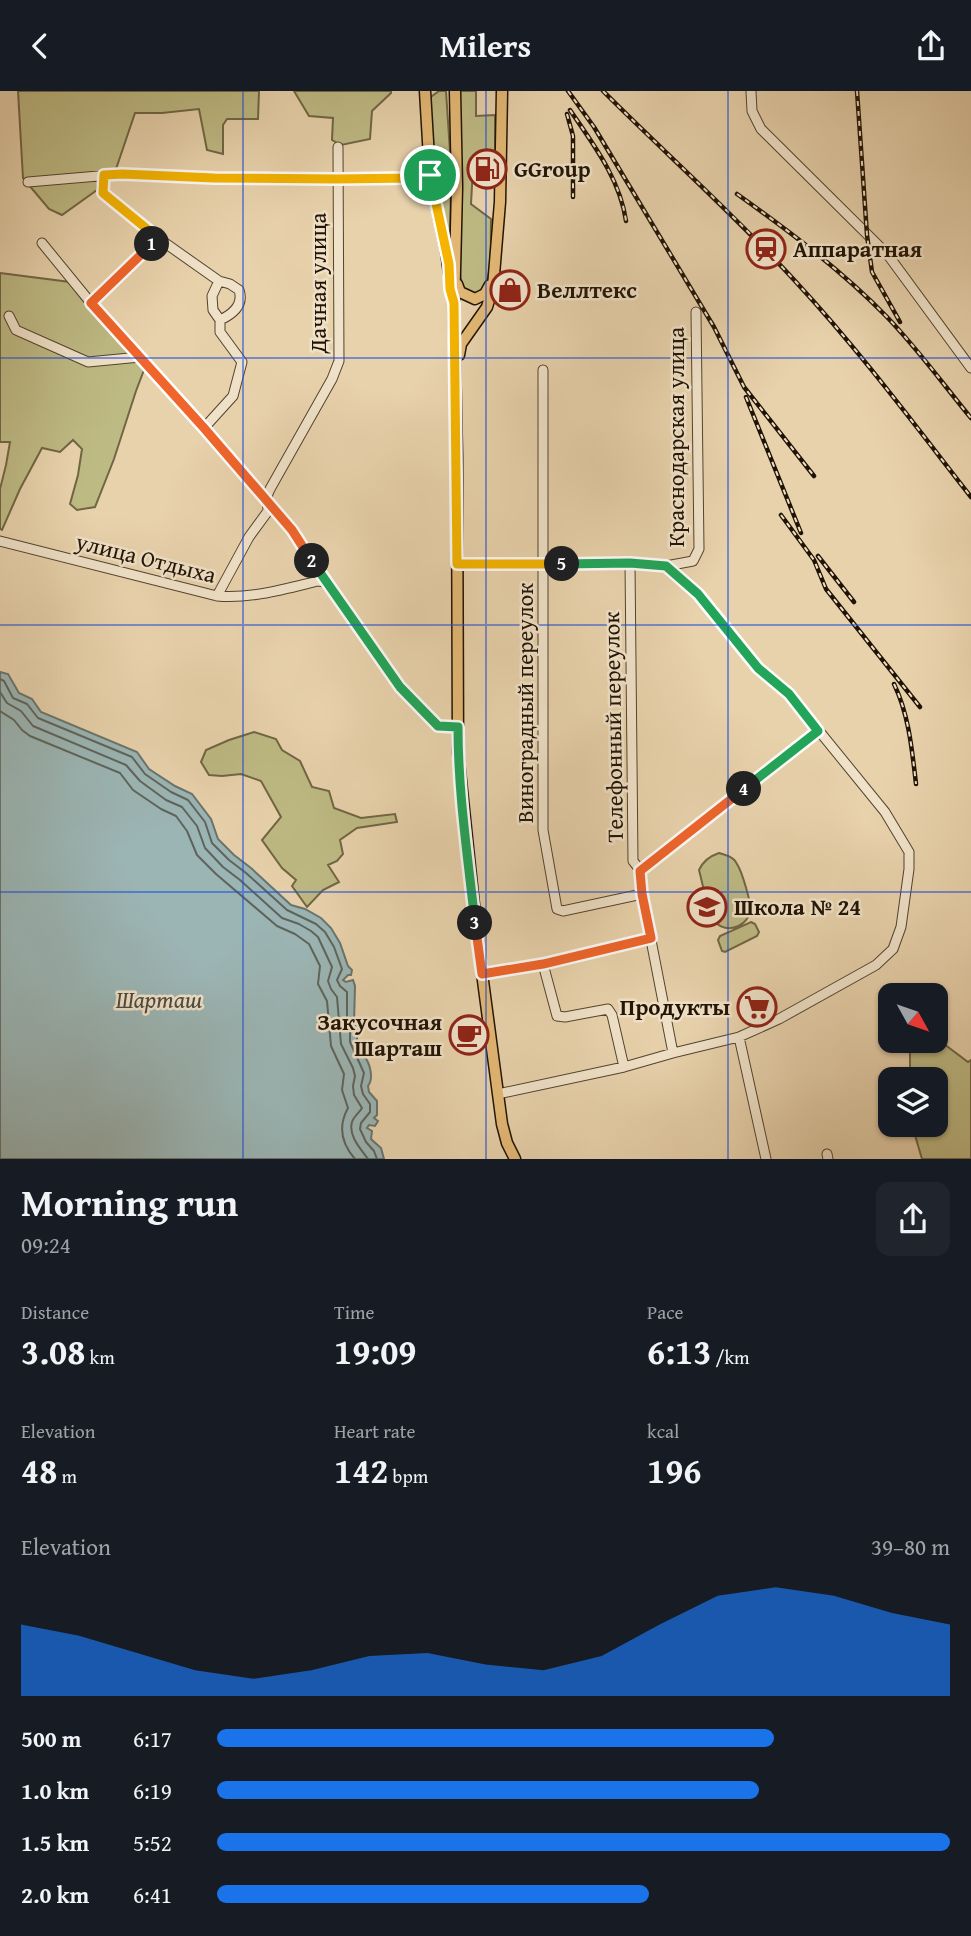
<!DOCTYPE html>
<html lang="en">
<head>
<meta charset="utf-8">
<style>
  body { margin:0; font-family:"Gentium Book Plus",serif; background:#20242c; color:#f1f3f6; height:100vh; display:flex; flex-direction:column; font-size:26px; white-space:nowrap }
  * { box-sizing:border-box; margin:0 }
  p { font-size:23px; color:#9ea1a6 }
  .icon { flex:none; width:38px; height:38px; fill:none; stroke:currentColor; stroke-width:2; stroke-linecap:round; stroke-linejoin:round }
  .map { position:relative; height:1068px; overflow:hidden }
  .drawer { display:flex; flex-direction:column; background:#171b24; flex:1 }
  .drawer>* { flex:none }
  .needle { width:46px; rotate:130deg }
  .controls { position:absolute; left:878px; top:892px; display:grid; gap:14px }
  .controls a { display:grid; place-items:center; width:70px; height:70px; border-radius:14px; background:#171b24; box-shadow:0 2px 5px #0004; font-size:35px }
  .pin { position:absolute; display:grid; place-items:center; width:60px; height:60px; color:#fff; margin:-30px; border:4px solid #fff; border-radius:50%; box-shadow:0 2px 7px #0007 }
  .km { position:absolute; width:35px; height:35px; margin:-18px; border-radius:50%; background:#222; color:#fff; font-size:19px; line-height:35px; text-align:center }
  .round { display:grid; place-items:center; flex:none; width:74px; height:74px; border-radius:14px; background:#20242c }
  .head { display:flex; align-items:center; justify-content:space-between; height:119px; padding:0 21px }
  h1 { font-size:38px; font-weight:700; line-height:52px }
  .figures { display:grid; grid-template-columns:repeat(3,1fr); gap:10px; height:119px; padding:7px 21px }
  .figures div { display:grid; align-content:center }
  .figures b { font-size:35px; font-weight:700 }
  .figures small { font-size:19px; font-weight:400 }
  .figures p { font-size:19px }
  .chart { height:196px; padding:14px 21px }
  .chart p { display:flex; justify-content:space-between }
  .chart svg { width:100%; height:126px; margin-top:7px; fill:#1a73e8; opacity:.7 }
  ul { padding:0 21px; list-style:none; font-size:23px }
  li { display:grid; grid-template-columns:112px 84px 1fr; align-items:center; height:52px }
  li i { height:18px; border-radius:9px; background:#1a73e8 }
  header { display:flex; justify-content:space-between; align-items:center; height:91px; padding:0 21px; background:#171b24; font-size:32px; font-weight:700 }
  .map>svg:first-child { display:block }
</style>
</head>
<body>
<header><svg class="icon" aria-label="back" viewBox="0 0 24 24"><path d="M15 5l-7 7 7 7"/></svg>Milers<svg class="icon" aria-label="share" viewBox="0 0 24 24"><path d="M12 15V3M7 8l5-5 5 5M5 13v7h14v-7"/></svg></header>
<div class="map">
<svg width="971" height="1068" viewBox="0 0 971 1068">
  <rect width="100%" height="100%" fill="#e8d2ac"/>
  <filter id="stains"><feTurbulence type="fractalNoise" baseFrequency=".00286" numOctaves="4"/><feColorMatrix values="0 0 0 0 .2 0 0 0 0 .09 0 0 0 0 .02 0 0 0 .5 -.17"/></filter>
  <radialGradient id="worn" r=".72"><stop offset=".6" stop-color="#630" stop-opacity="0"/><stop offset="1" stop-color="#630" stop-opacity=".3"/></radialGradient>
  <path fill="#beba84" stroke="#706644" stroke-width="2" d="M18 0H259L258 28H227L223 34V63L207 59 199 18 162 22H135L115 81 99 85 97 99 62 124 49 118 23 87Z
    M294 0H391V2L372 20 370 48 341 54 332 49 333 27 309 25Z
    M439 0H446L451 76 450 156 436 99 428 8Z
    M458 0H476V25L495 24V63L473 76 471 113 491 128C490 151 494 181 482 201 466 205 461 197 460 183Z
    M0 182 70 191 81 207 144 279 136 300 114 368 95 416 77 419 70 413 78 384 82 358 73 349 60 361 42 357 20 398 2 439 0 438V398L6 374 10 351H0Z
    M254 641 276 648 282 659 300 670 312 696 329 700 334 717 361 727 395 723 397 731 357 737 340 749 343 763 337 770 328 774 339 791 323 799 307 816 292 795 296 789 282 777 262 749 281 726 261 690 241 683 222 685 209 684 201 671 206 659 229 649Z
    M719 762C726 764 734 766 737 773 742 781 752 813 750 821 746 838 721 844 713 827 706 813 703 794 699 779 703 770 710 765 719 762Z
    M751 831 755 833 759 841 757 845 725 861 722 860 718 849 720 845Z
    M936 947 968 971 971 969V1068H922L912 1034H936V989H910V950H936Z"/>
  <path fill="#9bb5b4" stroke="#6a746e" stroke-width="2" d="M0 581 8 583 19 602 32 608 41 621 137 661 149 678 175 695 192 703 211 728 218 748 234 764 251 777 291 814 305 818 321 827 331 837 340 852 348 875 352 879 351 884H348L343 889 346 891 353 889 355 895 354 933 357 935V949L364 960V965C370 972 374 987 368 995L369 1001 377 1010V1024L374 1027 378 1030 375 1035 369 1034 367 1037 372 1040 371 1048 381 1057 384 1068H0Z"/>
  <g fill="none" stroke-linecap="round" stroke-linejoin="round">
    <path stroke="#5e645c" stroke-width="2" d="M0 588 4 590 13 607 27 613 38 627 132 666 145 683 171 701 188 709 205 731 212 752 229 769 246 782 287 819 316 833 325 841 334 856 342 878 337 889 340 895 347 901V933L350 939V951L364 982 361 995 363 1003 370 1013V1021L361 1032 360 1038 366 1051 374 1060 377 1068
      M0 601 7 612 21 620 33 635 126 674 140 690 166 709 182 716 197 735 205 757 223 776 240 789 282 827 299 833 311 840 318 846 332 876 328 890 331 898 337 906 341 953 353 977 355 985 353 995 354 1004 362 1017C359 1022 354 1025 352 1031 348 1045 361 1058 368 1068
      M0 620 14 629 22 639 30 645 120 682 133 699 161 718 176 725 187 740 197 764 216 783 277 835 295 843 309 853 320 875 318 893 327 910 331 955 344 983 342 999 348 1017C338 1035 341 1052 355 1068"/>
    <g stroke="#53432e" stroke-width="11">
      <path id="minor" d="M751 0 752 20 761 38 888 164 971 277
        M104 84 103 102 158 147 219 190 230 193 239 199C244 214 233 223 220 229
        M28 91 122 83 214 87 337 88 412 87 430 84
        M42 152 91 212 204 337 292 439 325 491 360 537 400 596 438 635 458 636
        M91 212 158 147
        M9 225 16 239 88 271 140 266
        M543 279V739L557 818 563 820 642 803
        M204 337 233 305 242 271 220 241V229L213 219 212 205 219 190
        M0 450 217 505C251 508 285 498 318 490L325 491
        M630 472 633 770 641 780 642 803 673 962
        M457 473 630 472 666 475
        M217 505 249 446 268 420 267 405 270 398 332 288 339 270 338 56
        M641 780 818 640
        M543 873 557 925 565 926 608 918 612 924 624 976
        M482 883 543 873 651 847
        M739 946 766 1068
        M498 1003 624 976 673 962 739 946 779 928 876 874 893 858 901 836 909 778V761L885 721 789 603 758 577 698 503 666 475 693 470 699 458 696 221
        M827 1063 828 1068"/>
    </g>
    <g stroke="#211304" stroke-width="13">
      <path id="major" d="M425 0 430 84 446 160 449 182
        M455 0 457 96 454 221 457 366 458 661 478 852 502 1033 507 1052 515 1068
        M457 193 460 201 475 208 485 203 490 194
        M459 264 461 253 487 216 493 196 500 111 502 0"/>
    </g>
    <use href="#minor" stroke="#f0e2c9" stroke-width="9"/>
    <use href="#major" stroke="#e4b976" stroke-width="10"/>
    <g stroke="#211304" stroke-width="4.5">
      <path id="rail" d="M568 0 594 36 714 236 744 296 814 385
        M603 0C667 64 735 124 796 191 859 259 914 333 971 406
        M857 0 867 144 872 181 900 231
        M570 19C593 53 620 88 626 130
        M567 23 573 45V106
        M737 103C789 140 841 179 886 225 917 257 943 293 971 327
        M746 306 801 442
        M781 424 814 469 826 498 920 616
        M818 465 854 511
        M894 593C909 624 912 659 916 693"/>
    </g>
    <use href="#rail" stroke="#f0e2c9" stroke-width="2" stroke-dasharray="5" stroke-linecap="butt"/>
  </g>
  <g fill="none" stroke-linecap="round" stroke-linejoin="round">
    <g stroke="#fff" stroke-width="14">
      <path id="split-1" d="M152 153 158 147 103 102 104 84 122 83 214 87 337 88 412 87 430 84"/>
    </g>
    <g stroke="#fff" stroke-width="14">
      <path id="split-2" d="M152 153 91 212 204 337 292 439 312 470"/>
    </g>
    <g stroke="#fff" stroke-width="14">
      <path id="split-3" d="M312 470 400 596 438 635 458 636C458 702 468 767 475 832"/>
    </g>
    <g stroke="#fff" stroke-width="14">
      <path id="split-4" d="M475 832 482 883 543 873 651 847 642 803 640 780 744 698"/>
    </g>
    <g stroke="#fff" stroke-width="14">
      <path id="split-5" d="M562 473 630 472 666 475 698 503 758 577 789 603 818 640 744 698"/>
    </g>
    <g stroke="#fff" stroke-width="14">
      <path id="split-6" d="M430 84 449 173 450 198 454 212 457 473H562"/>
    </g>
    <use href="#split-1" stroke="#f5b400" stroke-width="9"/>
    <use href="#split-2" stroke="#f0652b" stroke-width="9"/>
    <use href="#split-3" stroke="#22a559" stroke-width="9"/>
    <use href="#split-4" stroke="#f0652b" stroke-width="9"/>
    <use href="#split-5" stroke="#22a559" stroke-width="9"/>
    <use href="#split-6" stroke="#f5b400" stroke-width="9"/>
  </g>
  <path fill="none" stroke="#1d4ed8" stroke-width="2" stroke-opacity="0.55" d="M243 0V1068M486 0V1068M728 0V1068M0 267H971M0 534H971M0 801H971"/>
  <defs>
    <g id="fuel-ring" transform="scale(2.0125)"><circle r="9.5" fill="#f0e2c9" stroke="#8f2418" stroke-width="1.5"/><path d="M-5.5-6h7V0h2V4h1.3V-2.5L3-4.5l.8-.8L6-3V5H2.5V1h-1V6h-7ZM-4.2-4.7v3.2H.2V-4.7Z" fill="#8f2418"/></g>
    <g id="station-ring" transform="scale(2.0125)"><circle r="9.5" fill="#f0e2c9" stroke="#8f2418" stroke-width="1.5"/><path d="M-3-6H3Q5-6 5-4V2Q5 4 3 4L4.5 6H3L1.5 4h-3L-3 6H-4.5L-3 4Q-5 4-5 2V-4Q-5-6-3-6ZM-3.5-4v3h7v-3ZM-3.5 1v1.5H-2V1ZM2 1v1.5H3.5V1Z" fill="#8f2418"/></g>
    <g id="shop-ring" transform="scale(2.0125)"><circle r="9.5" fill="#f0e2c9" stroke="#8f2418" stroke-width="1.5"/><path d="M-5-2.5h2.3a2.7 3.5 0 0 1 5.4 0H5L5.5 6h-11ZM-1.5-2.5h3a1.5 2.3 0 0 0-3 0Z" fill="#8f2418"/></g>
    <g id="school-ring" transform="scale(2.0125)"><circle r="9.5" fill="#f0e2c9" stroke="#8f2418" stroke-width="1.5"/><path d="M0-5L7-2L0 1L-7-2ZM-4 1L0 2.5L4 1V4Q0 6-4 4Z" fill="#8f2418"/></g>
    <g id="supermarket-ring" transform="scale(2.0125)"><circle r="9.5" fill="#f0e2c9" stroke="#8f2418" stroke-width="1.5"/><path d="M-6-5.5h2.5l.6 2H6L4.5 2H-2.5L-4.4-4H-6ZM-1.5 3.2a1.3 1.3 0 1 0 .1 0ZM3 3.2a1.3 1.3 0 1 0 .1 0Z" fill="#8f2418"/></g>
    <g id="cafe-ring" transform="scale(2.0125)"><circle r="9.5" fill="#f0e2c9" stroke="#8f2418" stroke-width="1.5"/><path d="M-5.5-4.5H6V0H3Q3 3.5 0 3.5H-2.5Q-5.5 3.5-5.5 0ZM3-3.2v2h1.7v-2ZM-6 4.5H4V6H-6Z" fill="#8f2418"/></g>
  </defs>
  <g fill-rule="evenodd">
    <use href="#fuel-ring" x="487" y="78"/>
    <use href="#station-ring" x="766" y="158"/>
    <use href="#shop-ring" x="510" y="199"/>
    <use href="#school-ring" x="707" y="816"/>
    <use href="#supermarket-ring" x="757" y="916"/>
    <use href="#cafe-ring" x="469" y="944"/>
  </g>
  <g text-anchor="middle" stroke-width="5" stroke-linejoin="round" paint-order="stroke">
    <g font-size="23" font-weight="bold" fill="#211304" stroke="#f0e2c9" text-anchor="start">
      <text x="514" y="86">GGroup</text>
      <text x="793" y="166">Аппаратная</text>
      <text x="537" y="207">Веллтекс</text>
      <text x="734" y="824">Школа № 24</text>
      <text x="730" y="924" text-anchor="end">Продукты</text>
      <text x="442" y="939" text-anchor="end">Закусочная<tspan x="442" dy="26">Шарташ</tspan></text>
    </g>
    <g font-size="23" fill="#211304" stroke="#f0e2c9">
      <text transform="translate(318 192) rotate(-90)" y="8">Дачная улица</text>
      <text transform="translate(676 346) rotate(-90)" y="8">Краснодарская улица</text>
      <text transform="translate(146 467) rotate(14)" y="8">улица Отдыха</text>
      <text transform="translate(525 612) rotate(-90)" y="8">Виноградный переулок</text>
      <text transform="translate(613 636) rotate(-91)" y="8">Телефонный переулок</text>
    </g>
    <g font-size="24" font-style="italic" fill="#4c4c42" stroke="#f0e2c9">
      <text x="159" y="917">Шарташ</text>
    </g>
  </g>
  <rect width="100%" height="100%" filter="url(#stains)"/>
  <rect width="100%" height="100%" fill="url(#worn)"/>
</svg>
<div class="controls">
<a><svg class="needle" viewBox="-14 -14 28 28"><path d="M0-13l5 13h-10z" fill="#e53935"/><path d="M0 13l5-13h-10z" fill="#9ea1a6"/></svg></a>
<a><svg class="icon" aria-label="layers" viewBox="0 0 24 24"><path d="M12 4l9 5-9 5-9-5zM3 14l9 5 9-5"/></svg></a>
</div>
<div class="pin" style="left:430px;top:84px;background:#1e9e55"><svg class="icon" aria-label="arrive" viewBox="0 0 24 24"><path d="M6 21V4h12l-3 4 3 4H6"/></svg></div>
<b class="km" style="left:152px;top:153px">1</b>
<b class="km" style="left:312px;top:470px">2</b>
<b class="km" style="left:475px;top:832px">3</b>
<b class="km" style="left:744px;top:698px">4</b>
<b class="km" style="left:562px;top:473px">5</b>
</div>
<section class="drawer">
<div class="head"><div><h1>Morning run</h1><p>09:24</p></div><a class="round"><svg class="icon" aria-label="share" viewBox="0 0 24 24"><path d="M12 15V3M7 8l5-5 5 5M5 13v7h14v-7"/></svg></a></div>
<div class="figures">
<div><p>Distance</p><b>3.08<small> km</small></b></div>
<div><p>Time</p><b>19:09</b></div>
<div><p>Pace</p><b>6:13<small> /km</small></b></div>
</div>
<div class="figures">
<div><p>Elevation</p><b>48<small> m</small></b></div>
<div><p>Heart rate</p><b>142<small> bpm</small></b></div>
<div><p>kcal</p><b>196</b></div>
</div>
<div class="chart"><p><span>Elevation</span>39–80 m</p>
<svg viewBox="0 0 160 44" preserveAspectRatio="none"><path d="M0 44V19L10 23L20 29L30 35L40 38L50 35L60 30L70 29L80 33L90 35L100 30L110 19L120 9L130 6L140 9L150 15L160 19V44z"/></svg>
</div>
<ul>
<li><b>500 m</b>6:17<i style="width:76%"></i></li>
<li><b>1.0 km</b>6:19<i style="width:74%"></i></li>
<li><b>1.5 km</b>5:52<i style="width:100%"></i></li>
<li><b>2.0 km</b>6:41<i style="width:59%"></i></li>
</ul>
</section>
</body>
</html>
